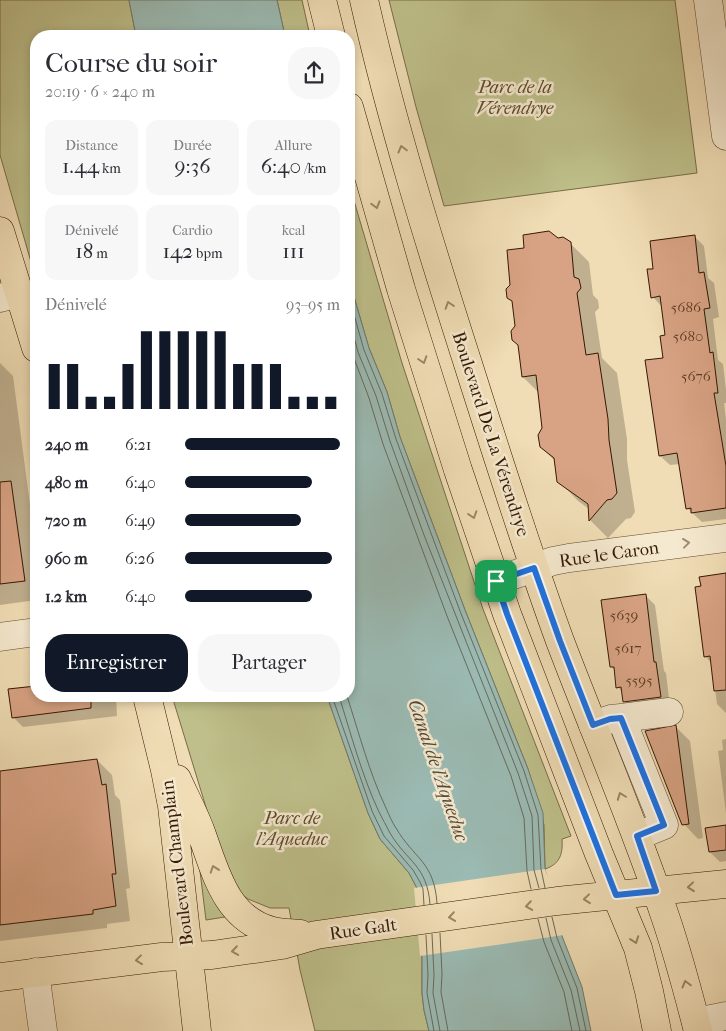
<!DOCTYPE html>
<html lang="fr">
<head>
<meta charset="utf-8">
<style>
  body { margin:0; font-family:"IM FELL French Canon",serif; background:#f7f7f7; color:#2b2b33; height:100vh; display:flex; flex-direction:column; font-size:19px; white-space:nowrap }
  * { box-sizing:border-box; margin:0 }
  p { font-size:16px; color:#7c7c81 }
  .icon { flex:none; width:28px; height:28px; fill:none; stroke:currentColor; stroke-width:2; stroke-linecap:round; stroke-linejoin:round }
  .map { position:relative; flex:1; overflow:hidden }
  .sheet { position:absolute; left:30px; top:30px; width:325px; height:672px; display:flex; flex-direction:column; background:#fff; border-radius:20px; box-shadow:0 2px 8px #0003 }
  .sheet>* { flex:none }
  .pin { position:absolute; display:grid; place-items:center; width:42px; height:42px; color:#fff; margin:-21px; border-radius:10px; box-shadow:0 2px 8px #0006 }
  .round { display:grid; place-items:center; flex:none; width:52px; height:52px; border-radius:20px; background:#f7f7f7 }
  .head { display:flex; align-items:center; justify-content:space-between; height:85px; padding:0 15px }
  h1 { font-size:28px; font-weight:600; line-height:38px }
  .stats { display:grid; grid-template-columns:repeat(3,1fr); gap:8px; height:85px; padding:5px 15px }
  .stats div { display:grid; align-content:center; border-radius:12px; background:#f7f7f7; text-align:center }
  .stats b { font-size:21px; font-weight:600 }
  .stats small { font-size:14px; font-weight:400 }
  .stats p { font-size:14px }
  .chart { height:140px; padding:10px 15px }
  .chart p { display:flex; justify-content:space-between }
  .chart svg { width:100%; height:90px; margin-top:5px; stroke:#111827; stroke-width:6 }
  .primary-button { display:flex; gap:10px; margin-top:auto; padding:10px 15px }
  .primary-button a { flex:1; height:58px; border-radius:20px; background:#111827; color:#fff; font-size:20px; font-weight:600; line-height:58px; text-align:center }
  .primary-button a+a { background:#f7f7f7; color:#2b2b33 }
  ul { padding:0 15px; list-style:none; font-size:16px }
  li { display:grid; grid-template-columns:80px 60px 1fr; align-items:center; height:38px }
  li i { height:12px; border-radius:6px; background:#111827 }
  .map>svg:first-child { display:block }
</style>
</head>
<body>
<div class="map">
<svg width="726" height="1031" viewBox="0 0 726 1031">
  <rect width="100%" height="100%" fill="#f0ddb5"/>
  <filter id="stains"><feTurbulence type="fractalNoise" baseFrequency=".004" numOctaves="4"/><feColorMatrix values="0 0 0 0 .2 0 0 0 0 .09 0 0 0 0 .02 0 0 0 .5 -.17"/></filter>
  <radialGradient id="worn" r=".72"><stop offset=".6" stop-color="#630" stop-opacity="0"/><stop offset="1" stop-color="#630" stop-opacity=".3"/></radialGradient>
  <path fill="#bebf8a" stroke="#7a6c47" d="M0 0H129L136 36H36V279L0 155Z
    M277 0H302L310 36H285Z
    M389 0H675L697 173 444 206 416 107Z
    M349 184 402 363 483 609 571 836 562 839C563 854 560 864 545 869L544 825 528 769 465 610 400 437 387 392 369 348 349 280Z
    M172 696H327L368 813 380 839 409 873 418 890 422 955V993L424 1010 429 1031H315L300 970 289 908H270L248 899 236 890 220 853Z
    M198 855 217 905 225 917 206 920Z"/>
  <path fill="#9bbbb4" stroke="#727a6e" d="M129 0H277L285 36H136Z
    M349 280 369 348 387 392 400 437 465 610 528 769 543 813 545 869 562 936 582 987 591 1031H429L424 1010 422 993V955L418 890 409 873 380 839 368 813 327 696H349Z"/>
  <path fill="#f0ddb5" d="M545 869 554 893 564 935 420 956 414 888Z"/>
  <path fill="#0003" d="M694 236 704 246 708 278 714 283 719 317 713 319 718 360 723 364 726 390V403H724L726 420V519L702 522 687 508 680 464 670 465 660 456 666 336 662 307 653 297 654 270Z
    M558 239 570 243 589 262 593 295 598 300 599 308 595 312 602 358 617 373 627 439V460L635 512 631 518 626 519 608 538 590 520 589 509 578 501 559 481 556 462 541 447 543 428 539 393 523 377 514 303 508 297 526 250Z
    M0 363 13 376 36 550V600L0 605Z
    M726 574V713L717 704 712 664 705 656 702 587Z
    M646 596 655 605 664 671 666 673 670 707 634 711 624 701 623 693 618 687 615 671 611 666Z
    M36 687V696H116L117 716 23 727 13 717 10 690Z
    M676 727 690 741 703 838 698 839 684 824Z
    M726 739V813L718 751 723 750 722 740Z
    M97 760 112 775 115 795 120 800 130 888 126 889 130 921 107 924V928L0 941V772Z
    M726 826V861L720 862 710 852Z"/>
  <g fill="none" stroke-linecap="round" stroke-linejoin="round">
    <path stroke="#686a5c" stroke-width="1" d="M349 297 364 350 382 394 396 439 460 611 524 771 538 815 541 869 545 888
      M349 319 358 352 376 396 390 441 424 535 518 773 532 816 534 870 539 888
      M349 345 369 398 383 444 447 616 511 776 524 818 527 871 531 889
      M332 696 372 811 384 836 413 870 420 882 423 889 424 905
      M339 696C351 734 362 776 379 812 383 819 386 826 390 833 407 862 427 865 430 904
      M347 696C359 733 369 772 386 808 389 815 392 822 396 828 414 859 434 861 437 903
      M552 917 557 938 577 988 586 1031
      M546 918 551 940 571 990 580 1031
      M538 919 544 942 564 992 572 1031
      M440 933 442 974 441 992 448 1031
      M432 934 434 975 433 993 440 1031
      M426 935 428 975 427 993 434 1031"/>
  </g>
  <path fill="#d8a384" stroke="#351904" d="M549 231 558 238 563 237 571 242 574 277 579 279 581 288 577 293 586 355 598 353 608 419 609 440 617 493 612 499 607 500 589 521 588 504 557 482 554 458 540 447 538 435 542 428 536 375 522 377 518 345 512 340 511 331 515 326 512 301 507 298 506 289 510 285 507 250 524 248 523 235Z
    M695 235 699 273 704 272 710 308 704 309 710 353 713 352 718 393H714L726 466V508L691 513V508L686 509 677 453 659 456 645 360 663 358 660 336 665 335 660 296 651 298 647 269H653L650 241Z
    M11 481 25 581 0 584V482Z
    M726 573V690L714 691 710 656 704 657 695 587 701 586 699 577Z
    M646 594 654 662H656L661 697 623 702 621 687 616 688 614 667H610L601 600Z
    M36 686V696H91V708L12 718 8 689Z
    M676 725 689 824 682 825 645 731Z
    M97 759 102 785 106 784 116 874H112L116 906 93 910V914L0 925V771Z
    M726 825V850L709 852 705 828Z"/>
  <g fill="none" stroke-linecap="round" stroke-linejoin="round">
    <g stroke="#644a30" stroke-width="29">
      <path id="minor" d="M708 0 726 136
        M0 298 19 293
        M496 581 553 561 569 558 726 538
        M0 637 36 632
        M621 718 669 712
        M593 725 611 719 621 718 664 825 637 836
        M35 972 43 1031
        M696 1022 726 1016"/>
    </g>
    <g stroke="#351904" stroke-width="29">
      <path id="major" d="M322 0 331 36
        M364 0C392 124 430 245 469 367 498 458 527 551 560 641 595 733 634 823 665 916 678 954 688 992 698 1031
        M349 107 401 289 458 470 507 614 599 854 638 948 649 991 657 1031
        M0 231 36 348
        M147 696 165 770 172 806 197 1031
        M177 779C185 797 195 815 202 835 216 874 227 920 273 931 282 933 291 933 300 934
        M0 977 162 957 212 955 282 945 316 935 557 901 726 884"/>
    </g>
    <use href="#minor" stroke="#f5e9cf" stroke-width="28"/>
    <use href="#major" stroke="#f0ddb5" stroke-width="28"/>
  </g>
  <defs><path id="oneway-chevron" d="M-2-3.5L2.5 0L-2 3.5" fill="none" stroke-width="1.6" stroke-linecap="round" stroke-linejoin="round" transform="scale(1.25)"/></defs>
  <g stroke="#9c8565">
    <use href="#oneway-chevron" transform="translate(402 149) rotate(-105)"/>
    <use href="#oneway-chevron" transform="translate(376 205) rotate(74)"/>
    <use href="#oneway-chevron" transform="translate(449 305) rotate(-108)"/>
    <use href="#oneway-chevron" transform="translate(423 360) rotate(72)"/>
    <use href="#oneway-chevron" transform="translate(473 515) rotate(72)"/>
    <use href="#oneway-chevron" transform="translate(621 796) rotate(-111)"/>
    <use href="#oneway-chevron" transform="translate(214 869) rotate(-109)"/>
    <use href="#oneway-chevron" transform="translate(691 887) rotate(174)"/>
    <use href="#oneway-chevron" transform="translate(587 899) rotate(174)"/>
    <use href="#oneway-chevron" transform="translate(529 906) rotate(171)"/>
    <use href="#oneway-chevron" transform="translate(452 917) rotate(172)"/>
    <use href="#oneway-chevron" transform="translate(635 940) rotate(70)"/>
    <use href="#oneway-chevron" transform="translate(235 951) rotate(172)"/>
    <use href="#oneway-chevron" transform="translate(139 960) rotate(173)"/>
    <use href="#oneway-chevron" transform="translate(686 984) rotate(-105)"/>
  </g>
  <use stroke="#9f8b74" href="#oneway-chevron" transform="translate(686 543) rotate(-7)"/>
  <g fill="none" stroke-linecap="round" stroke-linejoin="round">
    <g stroke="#fff" stroke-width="10">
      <path id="route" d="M534 568 560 641 593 725 610 719 621 718 664 825 637 836 656 891 616 895 507 614 496 581Z"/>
    </g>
    <use href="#route" stroke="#1a73e8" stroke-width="6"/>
  </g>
  <g text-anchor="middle" stroke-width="5" stroke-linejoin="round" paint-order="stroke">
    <g font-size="15" fill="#5e3c24">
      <text x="686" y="312">5686</text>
      <text x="688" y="341">5680</text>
      <text x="696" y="381">5676</text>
      <text x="624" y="620">5639</text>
      <text x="628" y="653">5617</text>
      <text x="639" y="685">5595</text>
    </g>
    <g font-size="18" font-style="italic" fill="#5e4b2c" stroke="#f5e9cf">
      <text x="515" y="93">Parc de la<tspan x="515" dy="21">Vérendrye</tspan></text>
      <text x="292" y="824">Parc de<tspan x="292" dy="21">l'Aqueduc</tspan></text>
    </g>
    <g font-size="18" fill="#351904" stroke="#f5e9cf">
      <text transform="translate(491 434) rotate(72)" y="6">Boulevard De La Vérendrye</text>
      <text transform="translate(609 554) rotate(-8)" y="6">Rue le Caron</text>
      <text transform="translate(177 863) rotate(-97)" y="6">Boulevard Champlain</text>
      <text transform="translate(363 929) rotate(-8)" y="6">Rue Galt</text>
    </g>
    <g font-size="19" font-style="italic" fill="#544a39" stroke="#f5e9cf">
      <text transform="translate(439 770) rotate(71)" y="7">Canal de l'Aqueduc</text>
    </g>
  </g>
  <rect width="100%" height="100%" filter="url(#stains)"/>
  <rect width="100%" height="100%" fill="url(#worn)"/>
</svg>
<div class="pin" style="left:496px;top:581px;background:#1e9e55"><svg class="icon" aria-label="arrive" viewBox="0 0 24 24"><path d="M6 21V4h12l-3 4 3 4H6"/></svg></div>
<section class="sheet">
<div class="head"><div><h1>Course du soir</h1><p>20:19 · 6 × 240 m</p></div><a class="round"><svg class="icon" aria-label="share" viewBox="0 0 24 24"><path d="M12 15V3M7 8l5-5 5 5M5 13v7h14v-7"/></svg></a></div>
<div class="stats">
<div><p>Distance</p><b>1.44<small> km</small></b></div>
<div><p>Durée</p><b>9:36</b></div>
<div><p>Allure</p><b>6:40<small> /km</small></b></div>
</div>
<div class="stats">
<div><p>Dénivelé</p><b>18<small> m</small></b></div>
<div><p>Cardio</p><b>142<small> bpm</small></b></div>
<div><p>kcal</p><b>111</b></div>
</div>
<div class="chart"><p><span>Dénivelé</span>93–95 m</p>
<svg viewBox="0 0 160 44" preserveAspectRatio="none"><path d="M5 44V22M15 44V22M25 44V38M35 44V38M45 44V22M55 44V6M65 44V6M75 44V6M85 44V6M95 44V6M105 44V22M115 44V22M125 44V22M135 44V38M145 44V38M155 44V38"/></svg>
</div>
<ul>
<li><b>240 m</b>6:21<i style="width:100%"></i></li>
<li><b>480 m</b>6:40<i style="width:82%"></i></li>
<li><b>720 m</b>6:49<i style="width:75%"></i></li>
<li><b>960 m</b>6:26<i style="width:95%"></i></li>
<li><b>1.2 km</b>6:40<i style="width:82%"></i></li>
</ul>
<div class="primary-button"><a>Enregistrer</a><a>Partager</a></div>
</section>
</div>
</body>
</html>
